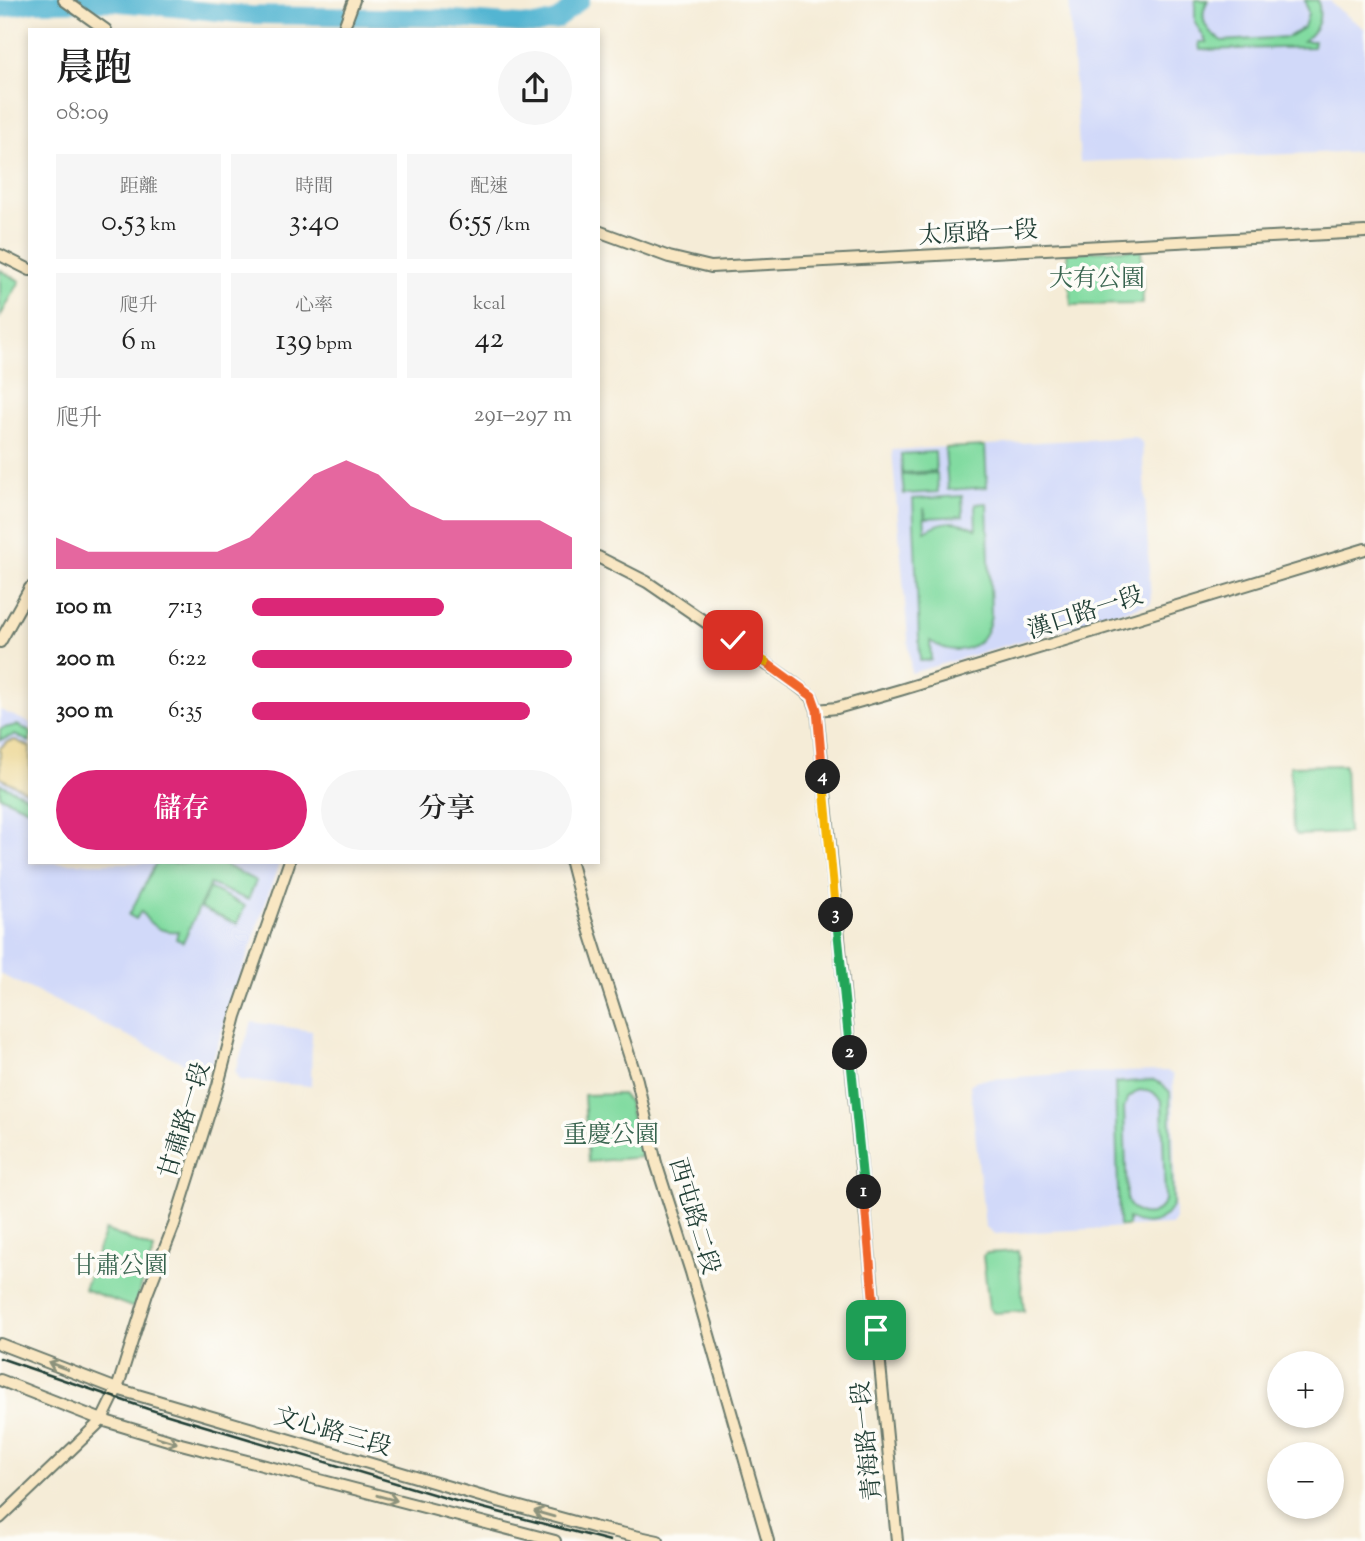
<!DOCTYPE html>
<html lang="zh-TW">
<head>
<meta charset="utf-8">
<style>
  body { margin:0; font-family:"Sorts Mill Goudy","Noto Serif TC",serif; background:#f6f6f6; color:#222; height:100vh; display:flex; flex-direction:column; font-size:26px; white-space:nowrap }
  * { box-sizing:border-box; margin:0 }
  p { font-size:23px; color:#767676 }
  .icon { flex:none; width:38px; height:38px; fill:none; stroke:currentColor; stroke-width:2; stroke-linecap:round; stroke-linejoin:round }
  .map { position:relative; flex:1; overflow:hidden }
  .side { position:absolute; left:28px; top:28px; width:572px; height:836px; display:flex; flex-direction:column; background:#fff; border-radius:0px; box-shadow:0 4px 10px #0003 }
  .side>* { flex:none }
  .tools { position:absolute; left:1267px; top:1351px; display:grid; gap:14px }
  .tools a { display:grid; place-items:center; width:77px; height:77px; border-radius:50%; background:#fff; box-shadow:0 4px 10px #0003; font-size:35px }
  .pin { position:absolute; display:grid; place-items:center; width:60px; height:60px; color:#fff; margin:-30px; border-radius:14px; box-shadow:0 4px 10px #0006 }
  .km { position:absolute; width:35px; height:35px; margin:-18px; border-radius:50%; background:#222; color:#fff; font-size:19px; line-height:35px; text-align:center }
  .round { display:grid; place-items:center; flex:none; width:74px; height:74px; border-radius:37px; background:#f6f6f6 }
  .overview { display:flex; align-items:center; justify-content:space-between; height:119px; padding:0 28px }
  h1 { font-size:38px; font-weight:600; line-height:52px }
  .metrics { display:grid; grid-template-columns:repeat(3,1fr); gap:10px; height:119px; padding:7px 28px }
  .metrics div { display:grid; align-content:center; border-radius:0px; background:#f6f6f6; text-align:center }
  .metrics b { font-size:30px; font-weight:600 }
  .metrics small { font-size:19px; font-weight:400 }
  .metrics p { font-size:19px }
  .chart { height:196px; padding:14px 28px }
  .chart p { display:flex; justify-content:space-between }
  .chart svg { width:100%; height:126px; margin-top:7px; fill:#db2777; opacity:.7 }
  .button { display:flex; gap:14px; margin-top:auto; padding:14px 28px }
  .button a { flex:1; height:80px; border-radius:42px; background:#db2777; color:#fff; font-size:28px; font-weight:600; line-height:80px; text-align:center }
  .button a+a { background:#f6f6f6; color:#222 }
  ul { padding:0 28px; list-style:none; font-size:23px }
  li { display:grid; grid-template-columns:112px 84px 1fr; align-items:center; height:52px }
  li i { height:18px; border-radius:9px; background:#db2777 }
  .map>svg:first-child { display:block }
</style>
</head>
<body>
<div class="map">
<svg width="1365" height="1541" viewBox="0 0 1365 1541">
  <rect width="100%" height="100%" fill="#fdfcf7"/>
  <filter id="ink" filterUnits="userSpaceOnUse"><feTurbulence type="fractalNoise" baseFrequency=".0143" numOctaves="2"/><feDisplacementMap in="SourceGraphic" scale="14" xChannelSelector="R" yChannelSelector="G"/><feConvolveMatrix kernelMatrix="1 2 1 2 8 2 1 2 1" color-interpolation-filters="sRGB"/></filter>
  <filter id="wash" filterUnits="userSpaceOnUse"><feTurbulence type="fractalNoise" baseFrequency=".00686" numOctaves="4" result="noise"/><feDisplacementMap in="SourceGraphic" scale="28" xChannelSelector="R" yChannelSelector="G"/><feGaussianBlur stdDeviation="1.57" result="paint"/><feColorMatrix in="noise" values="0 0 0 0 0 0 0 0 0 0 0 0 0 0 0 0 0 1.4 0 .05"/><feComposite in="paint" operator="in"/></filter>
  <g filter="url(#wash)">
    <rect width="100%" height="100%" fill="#f5ecd7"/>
    <path fill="#d1d9f9" d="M1069 0H1330L1334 6 1365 29V151L1080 162Z
      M1134 437 1142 442 1151 603 911 673 892 450Z
      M0 710 30 723V863H279L209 1070 200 1071 0 974Z
      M252 1022 312 1031 311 1086 239 1080 235 1072Z
      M1167 1071 1173 1075 1175 1219 1171 1225 994 1234 985 1226 970 1085 977 1080 1077 1073Z"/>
    <path fill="#82dba1" stroke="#508c6a" stroke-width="2" fill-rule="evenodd" d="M1195 0H1208C1198 18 1205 31 1222 41L1288 37 1304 27 1308 14 1305 0H1318C1322 19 1319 29 1303 41H1314L1313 47 1200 50 1199 42H1207L1195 23Z
      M1141 249 1143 304 1071 305 1067 252Z
      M0 270 20 281 0 317Z
      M985 446 987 487 948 490 945 448Z
      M935 452 936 471 902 473 901 454Z
      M937 473 938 492 904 494 902 475Z
      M962 496 963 516 926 518 924 508 925 531C943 520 956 519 976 529L975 504 987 503 991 614C987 649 958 659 930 641L931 660 920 661 913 499Z
      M17 725 30 731V742L15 735 0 740V729Z
      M1345 765 1348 833 1297 835 1293 830 1290 766Z
      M0 784 30 798V810L0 796Z
      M156 863H220L256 881 248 900 210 884 183 942 176 939 178 931C161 933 150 926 141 911L136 919 129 915Z
      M209 888 245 906 237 924 200 908Z
      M1153 1080 1162 1084 1170 1092 1173 1204C1165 1224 1146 1229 1128 1218V1226H1119L1115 1083ZM1139 1090 1153 1092 1162 1101 1165 1201C1156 1219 1137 1219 1127 1201L1124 1108 1127 1099Z
      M622 1094 628 1101 642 1157 588 1162 584 1095Z
      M105 1230 154 1249 134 1308 84 1289Z
      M1018 1251 1024 1311 994 1313 989 1308 983 1256 987 1253Z"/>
    <path fill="#eeda9e" stroke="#868c69" stroke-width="2" d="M15 740 30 747V793L0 778V748L7 742Z"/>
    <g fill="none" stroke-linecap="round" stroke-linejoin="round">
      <path stroke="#53b5d2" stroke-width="18" d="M0 9 35 3 109 2 250 15 440 18 536 25 557 20 581 0"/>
    </g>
  </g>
  <g filter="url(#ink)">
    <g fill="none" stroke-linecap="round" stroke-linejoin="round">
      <g stroke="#6a7a6d" stroke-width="14">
        <path id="secondary" d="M64 0 106 30
          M343 30 354 0
          M598 231 669 257 711 267 1365 232
          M0 255 30 270
          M598 557 647 582 790 680 812 697 817 710 897 1541
          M0 642 30 588
          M817 710 837 708 900 690 1365 549
          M571 863 584 913 637 1080 656 1163 691 1272 768 1541
          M0 1344 117 1389 480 1496 593 1527 658 1541
          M0 1380 102 1420 181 1444 555 1541
          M0 1518 102 1420 117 1389 147 1294 174 1225 218 1085 236 1016 289 863"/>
      </g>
      <use href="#secondary" stroke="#f9e7c3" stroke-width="10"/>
      <path stroke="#1f3d34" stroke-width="2.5" d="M0 1358 148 1409 456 1501 610 1541"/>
    </g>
    <defs><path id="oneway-shaft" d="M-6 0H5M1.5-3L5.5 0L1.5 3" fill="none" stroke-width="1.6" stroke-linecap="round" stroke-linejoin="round" transform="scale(1.75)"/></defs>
    <g stroke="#8c927c">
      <use href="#oneway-shaft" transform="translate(58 1366) rotate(-159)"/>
      <use href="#oneway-shaft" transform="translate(167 1440) rotate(17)"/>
      <use href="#oneway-shaft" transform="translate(387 1498) rotate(15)"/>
      <use href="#oneway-shaft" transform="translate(544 1514) rotate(-164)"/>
    </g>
  </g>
  <g fill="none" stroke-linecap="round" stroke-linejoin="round" filter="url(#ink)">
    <g stroke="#fff" stroke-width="14">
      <path id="split-1" d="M864 1192 876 1330"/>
    </g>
    <g stroke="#fff" stroke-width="14">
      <path id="split-2" d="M850 1053 864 1192"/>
    </g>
    <g stroke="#fff" stroke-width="14">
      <path id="split-3" d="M836 915 850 1053"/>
    </g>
    <g stroke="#fff" stroke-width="14">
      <path id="split-4" d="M823 777 836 915"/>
    </g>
    <g stroke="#fff" stroke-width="14">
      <path id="split-5" d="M765 662 812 696 817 710 823 777"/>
    </g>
    <g stroke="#fff" stroke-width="14">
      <path id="split-6" d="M733 640 765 662"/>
    </g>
    <use href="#split-1" stroke="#f0652b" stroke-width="9"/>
    <use href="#split-2" stroke="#22a559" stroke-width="9"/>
    <use href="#split-3" stroke="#22a559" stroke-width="9"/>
    <use href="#split-4" stroke="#f5b400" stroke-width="9"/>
    <use href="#split-5" stroke="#f0652b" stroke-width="9"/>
    <use href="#split-6" stroke="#f5b400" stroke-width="9"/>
  </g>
  <g text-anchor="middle" stroke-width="7" stroke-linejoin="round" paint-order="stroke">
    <g font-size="24" fill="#1f3d34" stroke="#fdfcf7">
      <text transform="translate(978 232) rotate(-3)" y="8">太原路一段</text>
      <text transform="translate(1085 612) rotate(-18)" y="8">漢口路一段</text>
      <text transform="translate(184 1120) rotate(-73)" y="8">甘肅路一段</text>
      <text transform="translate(695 1216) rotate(73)" y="8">西屯路二段</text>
      <text transform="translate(333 1431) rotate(16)" y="8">文心路三段</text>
      <text transform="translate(866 1441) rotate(-96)" y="8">青海路一段</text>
    </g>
    <g font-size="24" fill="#38644f" stroke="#fdfcf7">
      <text x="1097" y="286">大有公園</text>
      <text x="611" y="1142">重慶公園</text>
      <text x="120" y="1273">甘肅公園</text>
    </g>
  </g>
</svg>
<div class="tools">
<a>+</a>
<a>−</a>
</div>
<div class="pin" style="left:876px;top:1330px;background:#1e9e55"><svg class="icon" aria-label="arrive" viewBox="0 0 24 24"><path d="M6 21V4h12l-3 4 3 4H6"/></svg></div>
<div class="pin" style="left:733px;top:640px;background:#d93025"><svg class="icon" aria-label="check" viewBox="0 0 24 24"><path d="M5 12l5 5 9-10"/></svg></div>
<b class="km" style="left:864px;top:1192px">1</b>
<b class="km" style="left:850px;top:1053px">2</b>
<b class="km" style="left:836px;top:915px">3</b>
<b class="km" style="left:823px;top:777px">4</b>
<section class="side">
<div class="overview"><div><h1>晨跑</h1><p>08:09</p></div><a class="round"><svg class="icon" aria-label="share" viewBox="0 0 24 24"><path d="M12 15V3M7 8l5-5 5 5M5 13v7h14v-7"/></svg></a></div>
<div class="metrics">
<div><p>距離</p><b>0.53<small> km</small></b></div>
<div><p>時間</p><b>3:40</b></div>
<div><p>配速</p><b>6:55<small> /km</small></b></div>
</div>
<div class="metrics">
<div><p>爬升</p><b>6<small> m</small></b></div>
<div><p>心率</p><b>139<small> bpm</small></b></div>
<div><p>kcal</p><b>42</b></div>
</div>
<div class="chart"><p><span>爬升</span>291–297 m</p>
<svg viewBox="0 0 160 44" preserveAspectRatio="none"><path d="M0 44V33L10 38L20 38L30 38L40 38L50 38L60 33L70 22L80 11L90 6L100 11L110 22L120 27L130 27L140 27L150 27L160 33V44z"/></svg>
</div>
<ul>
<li><b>100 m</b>7:13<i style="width:60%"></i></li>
<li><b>200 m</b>6:22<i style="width:100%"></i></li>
<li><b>300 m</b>6:35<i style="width:87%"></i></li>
</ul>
<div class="button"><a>儲存</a><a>分享</a></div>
</section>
</div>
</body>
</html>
